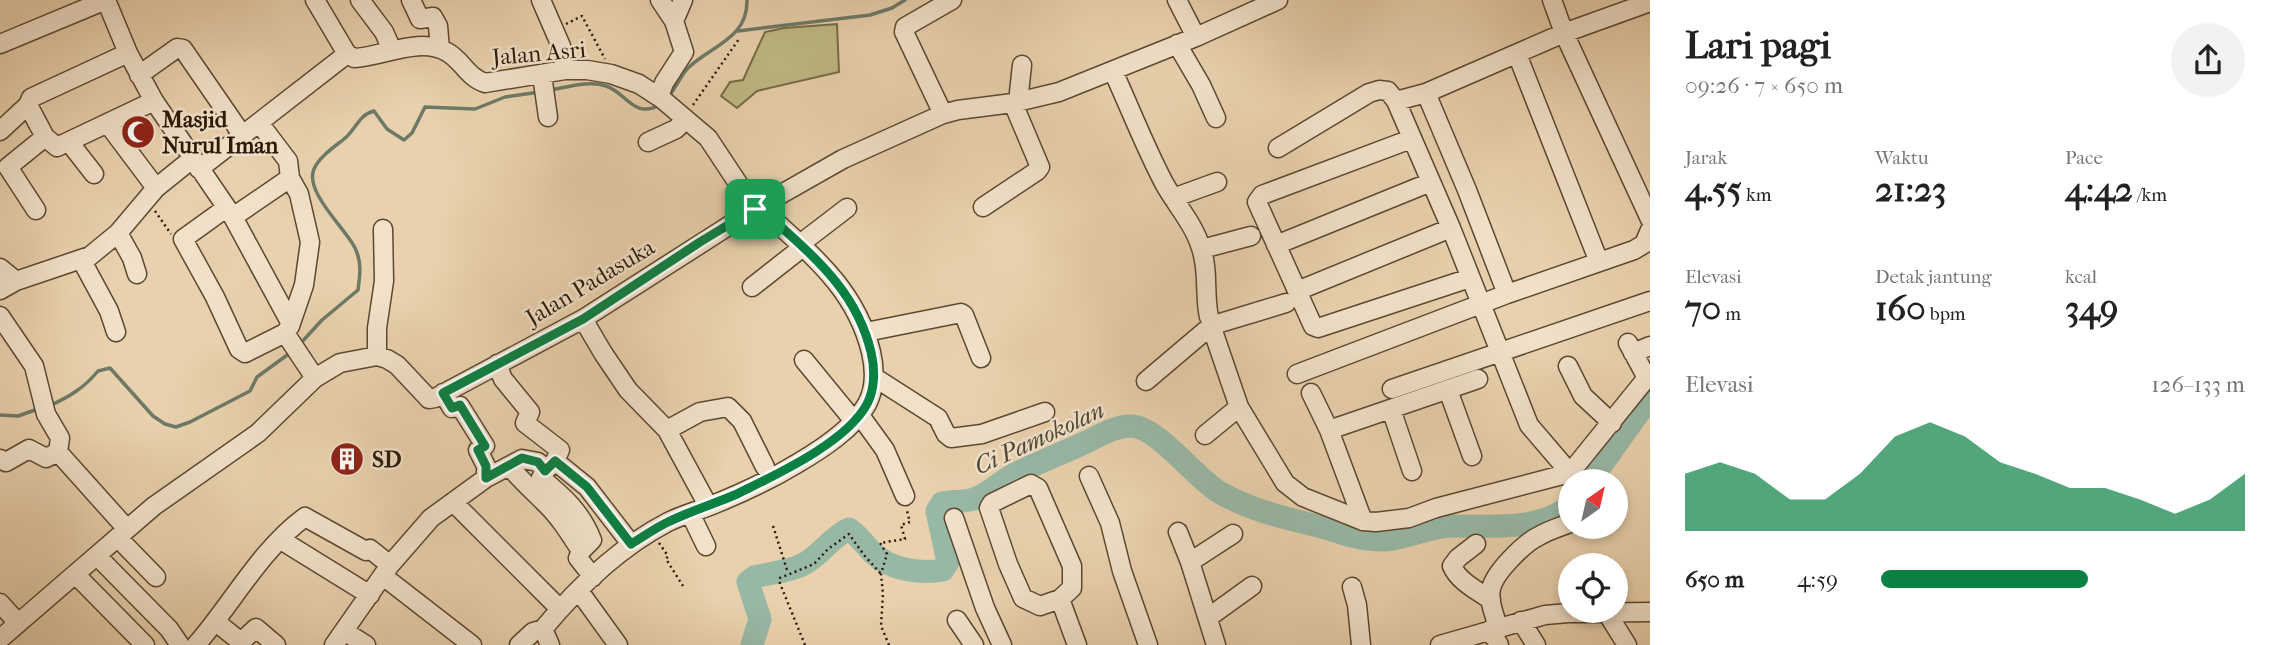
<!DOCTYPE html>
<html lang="id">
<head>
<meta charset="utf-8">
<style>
  body { margin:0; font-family:"IM FELL French Canon",serif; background:#f2f2f2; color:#222; height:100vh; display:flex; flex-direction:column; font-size:26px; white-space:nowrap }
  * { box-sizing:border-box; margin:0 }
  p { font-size:23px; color:#767676 }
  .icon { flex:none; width:38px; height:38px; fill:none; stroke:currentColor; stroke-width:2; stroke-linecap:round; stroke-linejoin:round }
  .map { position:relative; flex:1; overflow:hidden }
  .details { display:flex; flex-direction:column; background:#fff; width:630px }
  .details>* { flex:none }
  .needle { width:46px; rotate:34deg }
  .fabs { position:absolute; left:1558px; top:469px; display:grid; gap:14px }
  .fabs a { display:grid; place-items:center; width:70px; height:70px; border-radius:50%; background:#fff; box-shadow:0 4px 10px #0003; font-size:35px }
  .pin { position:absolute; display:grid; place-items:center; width:60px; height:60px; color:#fff; margin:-30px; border-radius:14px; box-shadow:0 4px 10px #0006 }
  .round { display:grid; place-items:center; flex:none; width:74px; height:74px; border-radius:37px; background:#f2f2f2 }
  .head { display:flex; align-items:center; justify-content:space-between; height:119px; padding:0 35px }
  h1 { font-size:38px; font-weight:700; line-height:52px }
  .stats { display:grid; grid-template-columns:repeat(3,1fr); gap:10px; height:119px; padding:7px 35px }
  .stats div { display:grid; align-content:center }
  .stats b { font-size:35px; font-weight:700 }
  .stats small { font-size:19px; font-weight:400 }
  .stats p { font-size:19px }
  .chart { height:196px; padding:14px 35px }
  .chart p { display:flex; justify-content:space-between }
  .chart svg { width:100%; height:126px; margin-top:7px; fill:#0b8043; opacity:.7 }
  ul { padding:0 35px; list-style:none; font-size:23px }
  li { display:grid; grid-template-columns:112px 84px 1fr; align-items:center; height:52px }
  li i { height:18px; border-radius:9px; background:#0b8043 }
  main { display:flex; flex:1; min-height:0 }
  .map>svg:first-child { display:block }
</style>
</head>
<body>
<main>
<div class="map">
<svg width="1650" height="645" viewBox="0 0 1650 645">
  <rect width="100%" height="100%" fill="#e9d1ad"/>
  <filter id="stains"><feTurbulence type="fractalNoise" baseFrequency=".00286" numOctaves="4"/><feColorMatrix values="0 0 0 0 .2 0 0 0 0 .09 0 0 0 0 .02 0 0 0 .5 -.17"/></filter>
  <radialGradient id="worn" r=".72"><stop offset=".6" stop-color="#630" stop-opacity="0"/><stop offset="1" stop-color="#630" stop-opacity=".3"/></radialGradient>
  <path fill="#bfb984" stroke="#766a46" stroke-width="2" d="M837 24 839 72 757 91 737 108 721 96 730 82 743 80 765 32 784 28Z"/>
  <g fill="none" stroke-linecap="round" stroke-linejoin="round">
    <path stroke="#6d7967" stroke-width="3.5" d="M738 31 870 15 892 8 905 0
      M551 90C568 87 589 80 606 86 627 93 633 119 660 105
      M668 97C675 89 680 77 687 69 710 46 748 39 747 0
      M299 345 322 320 358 290C360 275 362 262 355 248 346 229 304 192 314 169 319 157 334 147 344 139 356 130 358 115 374 111L387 129 404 140 412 133 425 107 475 109 505 97 540 92
      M49 406C69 397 84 388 98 371L110 368 153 416 165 424 176 427 190 422 250 391 257 377 290 353
      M0 415 18 416 38 409"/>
    <path stroke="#98b8a6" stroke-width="23" d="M1590 481 1650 397
      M752 645 760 619 748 582 754 577C770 573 789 572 804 564 821 555 831 537 849 529 859 536 865 545 873 553 890 570 921 574 943 570L948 562 937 511 942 503C952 501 964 502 974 499 989 494 1001 481 1015 474 1037 463 1060 454 1082 444 1098 437 1113 426 1131 426 1157 426 1195 478 1219 492 1253 512 1291 519 1329 529 1347 535 1365 541 1385 540 1408 538 1430 526 1453 526 1491 526 1538 531 1570 506"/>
    <g stroke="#5c4831" stroke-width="21">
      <path id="minor" d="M315 0 347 54 354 58C382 57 420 36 447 52 462 60 467 77 485 83L565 70H587L611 74 639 84 662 99 708 138 755 209
        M360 0 384 32 392 50
        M411 0 420 19 433 17 438 26 440 49
        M541 0 561 46 565 70
        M1177 0 1196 37
        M1552 0 1564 33 1650 219
        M674 21 683 0
        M0 44 106 0 128 53 154 101 233 217 290 322
        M1177 44 1201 85 1216 118
        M1517 54 1599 262
        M1113 71C1130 108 1145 147 1164 183 1176 205 1194 224 1201 248 1209 270 1204 295 1209 317
        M139 75 177 48 183 49 243 136
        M542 75 548 117
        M1426 93 1467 190 1507 294
        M659 97 664 83 684 52 674 21 660 0
        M1018 102 1022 65
        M28 105 45 137 57 147 154 101
        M943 114 904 32 905 27 952 0
        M108 124 156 188
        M0 131 28 105 31 98 128 53
        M1411 139 1262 195 1257 202 1313 326 1318 328 1470 278
        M69 142 94 174
        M648 142 676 129 685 120
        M1278 148 1369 93 1379 90 1388 91 1396 101
        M199 169 347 54
        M1173 198 1217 182
        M983 207 1037 171 1040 167 1013 103
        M226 208 183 239 215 297 239 349 245 353 285 333 290 326 304 285 310 242 299 194 290 178 288 161 260 124
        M36 210 8 167 45 137
        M233 217 290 178
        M118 233 132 258 137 274
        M800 244 847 208
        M1276 245 1431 182
        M1202 249 1251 236
        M82 261 109 311 116 332
        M0 268 16 281
        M752 287 803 247
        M0 290 16 281 90 256 118 233 156 188 192 159
        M1297 291 1451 228
        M0 316 34 366 46 414 60 438 58 452 127 529
        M583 319 603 353 628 390 667 430 705 500
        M1220 323 1286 303
        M866 332 961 313 964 315 981 358
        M285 333 315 378
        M1214 334 1239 407 1285 483 1303 497 1363 521 1376 522 1409 518 1436 508 1570 473 1650 374
        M1628 343 1647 378
        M1633 353 1650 346
        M377 356V328L384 281 383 229
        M804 360 854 421
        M497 364 503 379 530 412 525 423 560 450 555 461 587 487 631 544
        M1568 366 1583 396 1612 423
        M1297 374 1507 294 1634 250 1644 244 1650 230
        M874 377 938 418 946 434 951 438 982 434 1045 412
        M1146 381 1205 331
        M1392 389 1650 301
        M1448 390 1472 456
        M443 393 452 408 460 406 485 446 478 450 486 466V478
        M1311 393 1329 430
        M1391 409 1412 471
        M859 414 885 450 905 496
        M667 430 700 412 728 407 742 421 765 467
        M1205 435 1239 407
        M0 459 6 462 29 449 46 458 58 452
        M509 466C520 479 532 490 544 502 559 516 570 534 581 551L578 558 593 577
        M545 471 541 478C564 497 581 512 592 540L581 551
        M1089 476 1110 523 1122 571 1148 645
        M1581 481 1570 473 1529 425 1451 228 1396 101 1426 93 1564 33 1650 2
        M1031 484 1038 488 1072 566V588L1060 599 1040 606 1023 598 1008 564 989 508 992 503Z
        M454 503 560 609
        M690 513 706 546
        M954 518 985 608 1002 645
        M1363 521 1329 430 1478 379
        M1178 532 1190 562 1216 645
        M118 538 156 577
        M281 540 370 595
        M1476 544 1458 558 1452 566C1458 581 1478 591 1491 600
        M97 556 169 629 180 645
        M1190 562 1233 534
        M76 575 145 645
        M383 576 472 645
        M1352 587 1357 605 1361 645
        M579 591 618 645
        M1060 599 1077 645
        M0 603 18 623
        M1607 613 1627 645
        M1209 617 1252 586
        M957 620 974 645
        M1521 621 1536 645
        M216 622 241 642 256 628 276 645
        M1498 627C1495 616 1488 601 1491 589 1494 573 1524 543 1539 536 1549 530 1560 527 1570 523
        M1490 630 1499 645
        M344 631 366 645
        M0 639 154 506 258 433 315 378 340 363 377 356 387 359 397 365 429 399 435 398 583 319 755 209 843 159 943 114 958 110 1013 103 1059 92 1196 37 1278 0
        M196 645C232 604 260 550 305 517L366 551 370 549 390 565
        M334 645 390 565 431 518 486 478 522 459 538 462 545 471 555 461
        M519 645 533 632 543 629
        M550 645 543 629C577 588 620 547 668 522 680 516 694 512 707 507 738 495 770 480 798 463 822 449 853 429 867 404 875 389 875 369 871 352 856 290 813 256 768 215L761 205
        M1440 645 1545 615 1568 613 1650 612"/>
    </g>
    <path stroke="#2d1a08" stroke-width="2.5" stroke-dasharray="2 3.5" stroke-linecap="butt" d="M566 24 582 16 605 59
      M693 105 739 39
      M155 211 171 234
      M773 526 788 573
      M659 543 668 556 666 559 683 586
      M805 645 779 581 780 578 814 564 828 549 849 534 864 555 881 574
      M889 645 881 626 883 594 881 574 887 554 880 543 905 539 901 525 910 522 907 511"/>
    <use href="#minor" stroke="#f1e1ca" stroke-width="18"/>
  </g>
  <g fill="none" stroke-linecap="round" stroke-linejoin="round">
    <g stroke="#fff" stroke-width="14">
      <path id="route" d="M761 205 768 215C813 256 856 290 871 352 875 369 875 389 867 404 846 443 775 475 737 494 714 504 690 511 668 522 655 528 643 537 631 544L587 487 555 461 545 471 538 462 522 458 486 478V466L478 450 485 446 460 405 452 408 443 393 583 319 700 242Z"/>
    </g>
    <use href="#route" stroke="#0b8043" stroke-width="9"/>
  </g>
  <defs>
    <g id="mosque-disc" transform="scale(1.75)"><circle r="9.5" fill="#8f2418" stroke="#f1e1ca"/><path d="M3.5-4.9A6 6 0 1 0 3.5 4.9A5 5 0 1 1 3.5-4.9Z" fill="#fff"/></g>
    <g id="building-disc" transform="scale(1.75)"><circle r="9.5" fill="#8f2418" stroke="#f1e1ca"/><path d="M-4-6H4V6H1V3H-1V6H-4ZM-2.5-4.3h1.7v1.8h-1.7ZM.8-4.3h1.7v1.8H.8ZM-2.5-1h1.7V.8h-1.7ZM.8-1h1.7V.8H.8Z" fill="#fff"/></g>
  </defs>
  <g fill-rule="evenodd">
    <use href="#mosque-disc" x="138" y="132"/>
    <use href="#building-disc" x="347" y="459"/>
  </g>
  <g text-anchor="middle" stroke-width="5" stroke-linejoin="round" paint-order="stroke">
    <g font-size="23" fill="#2d1a08" stroke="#f1e1ca">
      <text transform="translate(539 53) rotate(-5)" y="8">Jalan Asri</text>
      <text transform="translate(590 282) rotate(-31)" y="8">Jalan Padasuka</text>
    </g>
    <g font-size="23" font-weight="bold" fill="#2d1a08" stroke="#f1e1ca" text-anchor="start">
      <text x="162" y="127">Masjid<tspan x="162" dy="26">Nurul Iman</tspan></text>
      <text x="372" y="467">SD</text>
    </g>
    <g font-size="24" font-style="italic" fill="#4d4937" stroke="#f1e1ca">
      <text transform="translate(1039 438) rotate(-25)" y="8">Ci Pamokolan</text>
    </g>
  </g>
  <rect width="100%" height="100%" filter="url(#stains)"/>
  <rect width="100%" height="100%" fill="url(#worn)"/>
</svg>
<div class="fabs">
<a><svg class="needle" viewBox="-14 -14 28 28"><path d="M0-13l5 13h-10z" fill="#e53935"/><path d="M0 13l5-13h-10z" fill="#767676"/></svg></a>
<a><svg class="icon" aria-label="locate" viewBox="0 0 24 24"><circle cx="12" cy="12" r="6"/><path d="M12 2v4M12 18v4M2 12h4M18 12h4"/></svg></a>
</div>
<div class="pin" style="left:755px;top:209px;background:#1e9e55"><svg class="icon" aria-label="arrive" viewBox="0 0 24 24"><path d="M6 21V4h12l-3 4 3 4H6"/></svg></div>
</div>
<section class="details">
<div class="head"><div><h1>Lari pagi</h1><p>09:26 · 7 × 650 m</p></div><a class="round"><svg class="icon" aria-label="share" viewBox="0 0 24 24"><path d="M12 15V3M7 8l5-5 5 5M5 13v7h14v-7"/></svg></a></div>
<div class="stats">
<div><p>Jarak</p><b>4.55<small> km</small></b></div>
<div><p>Waktu</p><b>21:23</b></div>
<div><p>Pace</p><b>4:42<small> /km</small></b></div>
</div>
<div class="stats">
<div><p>Elevasi</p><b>70<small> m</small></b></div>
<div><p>Detak jantung</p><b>160<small> bpm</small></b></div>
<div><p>kcal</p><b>349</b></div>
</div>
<div class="chart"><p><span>Elevasi</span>126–133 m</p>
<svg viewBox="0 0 160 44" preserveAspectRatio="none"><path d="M0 44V24L10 20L20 24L30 33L40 33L50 24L60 11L70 6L80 11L90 20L100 24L110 29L120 29L130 33L140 38L150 33L160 24V44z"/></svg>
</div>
<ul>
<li><b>650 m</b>4:59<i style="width:57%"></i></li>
</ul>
</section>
</main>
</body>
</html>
